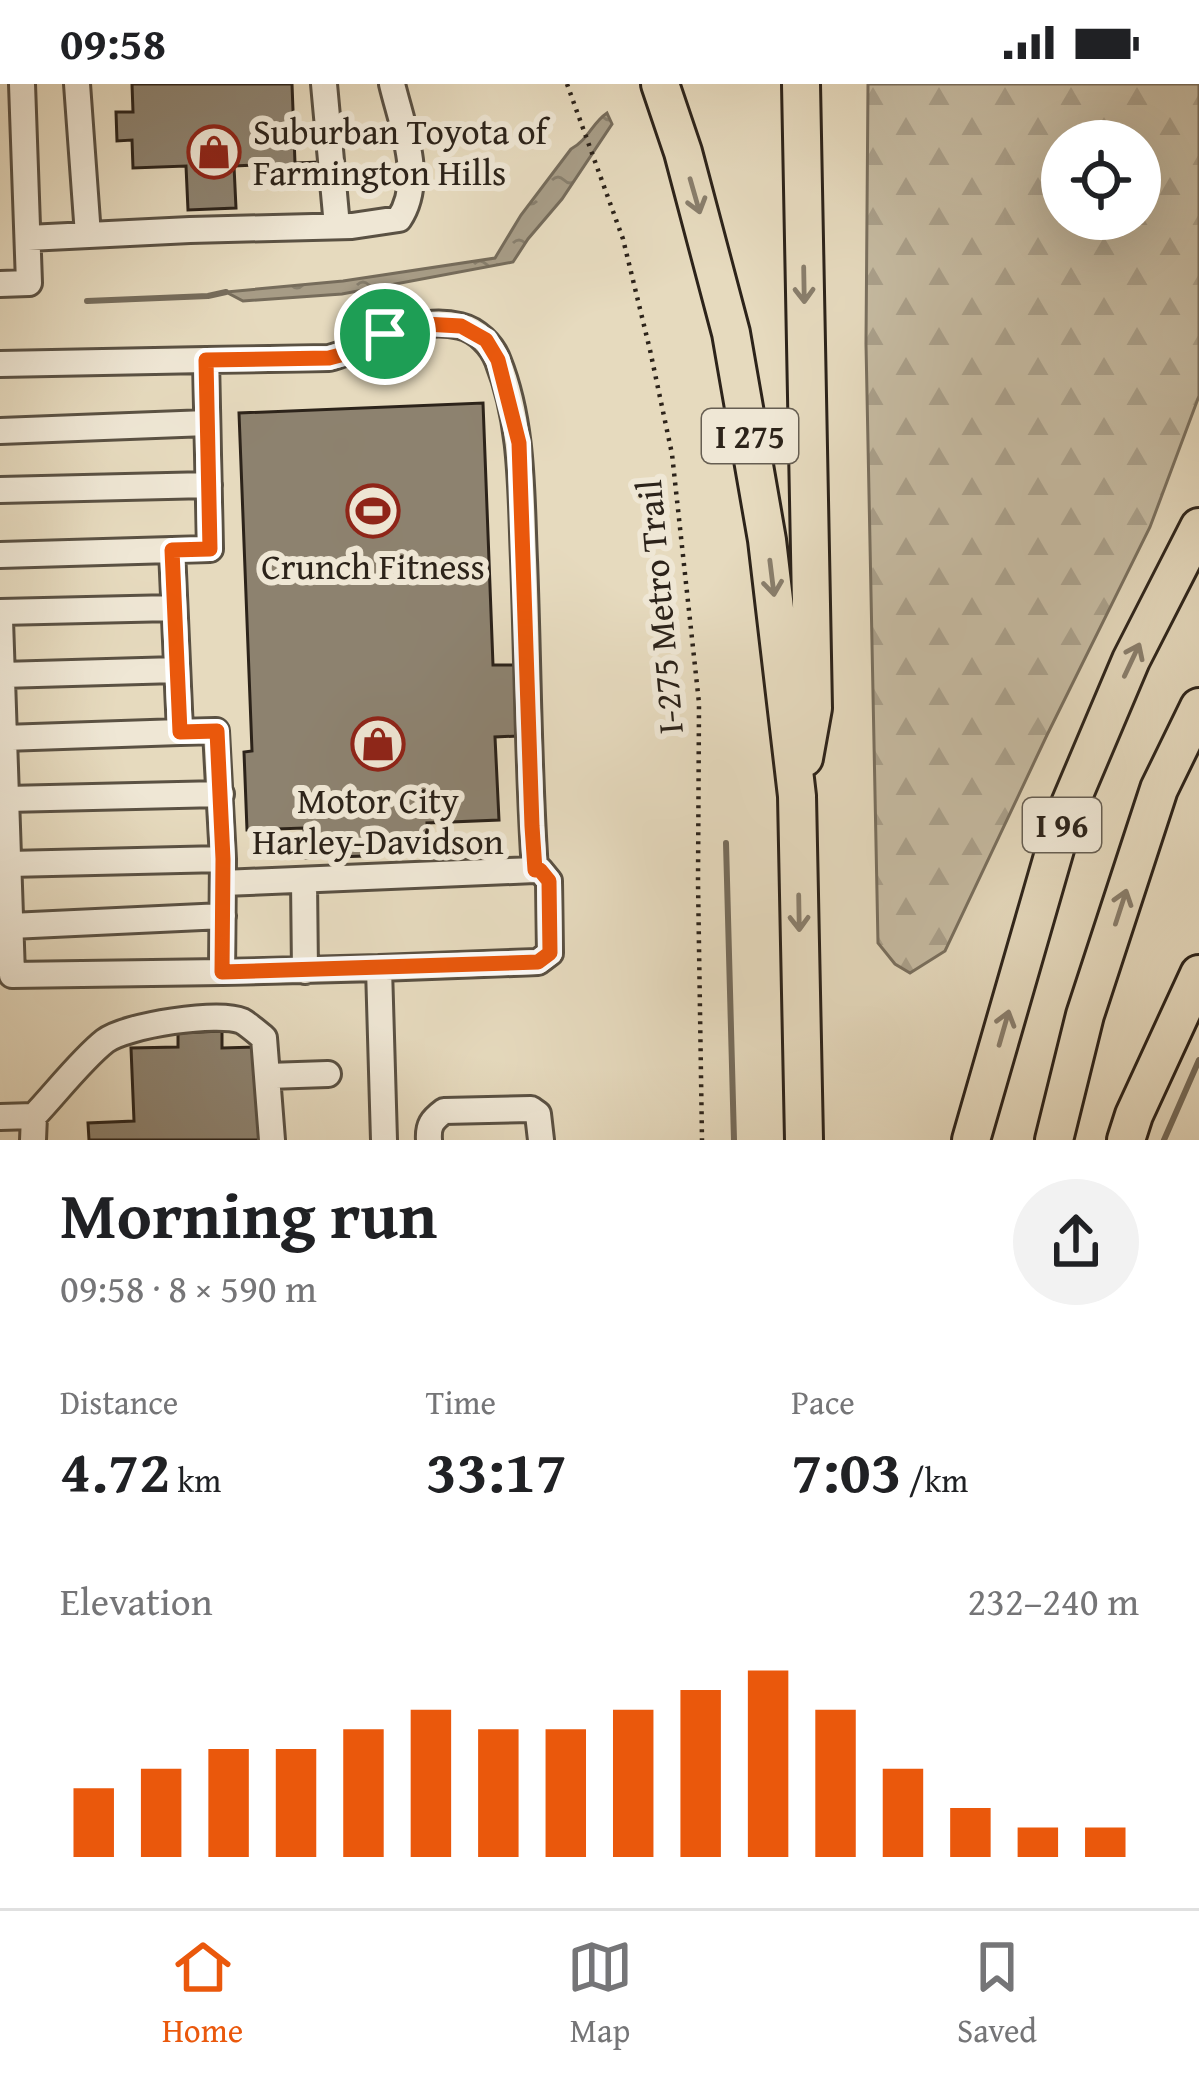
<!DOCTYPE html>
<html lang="en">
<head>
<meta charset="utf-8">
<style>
  body { margin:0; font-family:"Gentium Book Plus",serif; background:#f2f2f2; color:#202124; height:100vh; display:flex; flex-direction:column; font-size:45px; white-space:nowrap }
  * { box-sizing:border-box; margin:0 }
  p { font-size:39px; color:#757577 }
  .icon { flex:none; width:66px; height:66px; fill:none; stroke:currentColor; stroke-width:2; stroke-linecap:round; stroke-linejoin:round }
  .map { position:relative; height:1056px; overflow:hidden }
  .details { display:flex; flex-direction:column; background:#fff; flex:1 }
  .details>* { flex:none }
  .controls { position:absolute; left:1041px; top:36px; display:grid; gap:24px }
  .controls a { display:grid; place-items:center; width:120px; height:120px; border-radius:50%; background:#fff; box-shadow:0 12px 48px #0002; font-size:60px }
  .pin { position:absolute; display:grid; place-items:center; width:102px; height:102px; color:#fff; margin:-51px; border:6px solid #fff; border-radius:50%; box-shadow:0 3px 12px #0007 }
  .round { display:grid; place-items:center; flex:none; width:126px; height:126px; border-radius:63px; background:#f2f2f2 }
  .summary { display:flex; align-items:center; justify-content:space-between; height:204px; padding:0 60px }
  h1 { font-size:66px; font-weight:800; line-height:90px }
  .metrics { display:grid; grid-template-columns:repeat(3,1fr); gap:18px; height:204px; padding:12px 60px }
  .metrics div { display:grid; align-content:center }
  .metrics b { font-size:60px; font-weight:800 }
  .metrics small { font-size:33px; font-weight:400 }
  .metrics p { font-size:33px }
  .chart { height:336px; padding:24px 60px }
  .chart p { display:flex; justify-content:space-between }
  .chart svg { width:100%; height:216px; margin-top:12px; stroke:#ea580c; stroke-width:6 }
  .status { display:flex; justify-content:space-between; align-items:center; height:84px; padding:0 60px; background:#fff; direction:ltr }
  .status svg { height:33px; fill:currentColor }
  .tabs { display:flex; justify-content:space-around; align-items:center; height:168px; border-top:3px solid #e0e0e0; background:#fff; font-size:33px; color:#757577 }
  .tabs a { display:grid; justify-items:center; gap:6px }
  .tabs .current { color:#ea580c }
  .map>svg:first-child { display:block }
</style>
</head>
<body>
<div class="status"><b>09:58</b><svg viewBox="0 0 49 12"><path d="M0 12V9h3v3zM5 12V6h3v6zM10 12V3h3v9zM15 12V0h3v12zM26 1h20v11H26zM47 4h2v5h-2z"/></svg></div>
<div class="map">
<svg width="1199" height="1056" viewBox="0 0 1199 1056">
  <defs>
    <pattern id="forest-firs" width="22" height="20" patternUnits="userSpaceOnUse" patternTransform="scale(3)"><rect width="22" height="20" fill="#c6bba2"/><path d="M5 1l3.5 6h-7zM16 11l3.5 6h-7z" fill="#aaa08b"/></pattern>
    <pattern id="water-ripples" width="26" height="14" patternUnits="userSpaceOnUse" patternTransform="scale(3)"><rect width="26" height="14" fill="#a79c86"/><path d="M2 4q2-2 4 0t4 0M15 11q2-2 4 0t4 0" fill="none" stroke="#887f6d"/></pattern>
  </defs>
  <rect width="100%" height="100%" fill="#e6dabe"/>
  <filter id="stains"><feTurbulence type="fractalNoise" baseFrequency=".00167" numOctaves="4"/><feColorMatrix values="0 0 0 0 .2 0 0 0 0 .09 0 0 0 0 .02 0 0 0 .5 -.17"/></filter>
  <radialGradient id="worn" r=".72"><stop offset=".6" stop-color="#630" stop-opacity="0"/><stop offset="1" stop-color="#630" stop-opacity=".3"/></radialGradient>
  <path fill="url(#forest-firs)" stroke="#796f5e" stroke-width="3" fill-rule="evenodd" d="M868 0H1199V312L1150 443 1047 651 945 867 910 889 895 880 878 859 866 260ZM1062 57H1140V135H1062Z"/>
  <path fill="url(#water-ripples)" stroke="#766c5b" stroke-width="3" d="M607 29 612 40 562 115 528 155 513 178 342 210 243 217 226 208 343 197 495 174 521 131 571 65C588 56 592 39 607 29Z"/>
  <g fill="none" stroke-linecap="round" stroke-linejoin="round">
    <path stroke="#766c5b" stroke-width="6" d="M87 217 208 212 226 208
      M726 759 734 1056
      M1164 1056 1199 976"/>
  </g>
  <path fill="#8d826f" stroke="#2c231a" stroke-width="3" d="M132 0H292L295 79 319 78 320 100 275 102 274 80 234 82 236 124 188 126 186 82 133 84 132 56 117 57 116 28H133Z
    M483 319 493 581H516L518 652 495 653 499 736 427 739 428 770 305 774 304 744 247 746 244 668 252 667 239 329Z
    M222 947V964L257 963 261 1056H89L88 1039 134 1037 131 964 178 963V949Z"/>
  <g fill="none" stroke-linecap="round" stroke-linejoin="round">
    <g stroke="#5a5143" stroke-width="30">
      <path id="minor" d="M77 0 88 151
        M324 0 337 142
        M28 154 190 146 352 142 399 135C425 96 402 42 392 0
        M0 200 29 199 22 0
        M206 276 329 274C373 263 411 230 460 242 477 246 492 261 498 277 523 340 521 409 524 476 528 579 528 683 535 786
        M0 280 206 276 210 465 172 466 180 648 216 647 223 775 222 888 12 891 0 536
        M0 347 207 339
        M0 406 209 401
        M0 471 172 466
        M0 528 174 524
        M2 591 177 586
        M4 654 180 648
        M7 715 221 710
        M9 780 223 775
        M304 797 305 887
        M223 799 535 786H540L549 797 550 869 538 878 379 884 384 1056
        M11 842 223 832
        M222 888 379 884
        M268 992 328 990
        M0 1033 34 1032
        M33 1056 34 1032C55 1010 82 975 105 957 126 941 219 927 242 937 249 941 258 949 264 954L272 1056
        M429 1056C428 1041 432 1036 444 1027L531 1025 538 1030 541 1056"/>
    </g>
    <g stroke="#2c231a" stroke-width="42">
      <path id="highway" d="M660 0 683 68 731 249 767 456 797 712 804 1056
        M801 0 813 624 804 674
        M971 1056 1064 734 1131 576 1199 443
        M1054 1056 1085 931 1159 705 1199 623
        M1126 1056 1134 1031 1199 890"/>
    </g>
    <path stroke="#2c231a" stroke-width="4.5" stroke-dasharray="3 6" stroke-linecap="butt" d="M567 0 623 155 650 266 672 370 699 619 698 798 702 1056"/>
    <use href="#minor" stroke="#efe7d5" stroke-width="24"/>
    <use href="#highway" stroke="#e6dabe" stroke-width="36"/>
  </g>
  <defs><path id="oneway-shaft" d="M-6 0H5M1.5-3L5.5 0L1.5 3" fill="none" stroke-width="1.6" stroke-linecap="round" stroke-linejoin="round" transform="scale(3)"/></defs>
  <g stroke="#897e6c">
    <use href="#oneway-shaft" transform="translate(695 112) rotate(74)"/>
    <use href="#oneway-shaft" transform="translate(804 201) rotate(89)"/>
    <use href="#oneway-shaft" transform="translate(772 494) rotate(83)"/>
    <use href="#oneway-shaft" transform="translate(1132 576) rotate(-65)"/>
    <use href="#oneway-shaft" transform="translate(1121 823) rotate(-72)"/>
    <use href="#oneway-shaft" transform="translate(799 829) rotate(89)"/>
    <use href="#oneway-shaft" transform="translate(1004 944) rotate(-74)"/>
  </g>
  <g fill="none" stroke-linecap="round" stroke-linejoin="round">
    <g stroke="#fff" stroke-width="24">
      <path id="route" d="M424 240 461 242 486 256 498 276 519 359 532 742 535 786H540L549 797 550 869 538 878 222 888 223 775 217 647 180 648 172 466 210 465 206 276 329 274 348 269 385 250Z"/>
    </g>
    <use href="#route" stroke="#ea580c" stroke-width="15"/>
  </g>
  <defs>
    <g id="shop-ring" transform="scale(2.7)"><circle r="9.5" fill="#efe7d5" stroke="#8f2418" stroke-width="1.5"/><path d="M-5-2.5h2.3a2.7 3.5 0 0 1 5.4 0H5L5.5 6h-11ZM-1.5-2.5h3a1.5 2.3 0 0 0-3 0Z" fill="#8f2418"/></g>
    <g id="stadium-ring" transform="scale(2.7)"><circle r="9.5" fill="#efe7d5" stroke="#8f2418" stroke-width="1.5"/><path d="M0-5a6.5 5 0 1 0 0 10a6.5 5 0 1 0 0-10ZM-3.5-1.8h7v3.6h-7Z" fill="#8f2418"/></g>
  </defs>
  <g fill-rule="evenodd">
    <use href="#shop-ring" x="214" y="68"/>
    <use href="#stadium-ring" x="373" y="427"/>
    <use href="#shop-ring" x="378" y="660"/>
  </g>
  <g text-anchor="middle" stroke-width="12" stroke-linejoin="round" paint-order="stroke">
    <g fill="#efe7d5" stroke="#665e52" stroke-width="3">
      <rect x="702" y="325" width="96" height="54" rx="9"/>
      <rect x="1023" y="714" width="78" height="54" rx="9"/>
    </g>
    <g font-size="33" font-weight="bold" fill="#2c231a">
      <text x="750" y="364">I 275</text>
      <text x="1062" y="753">I 96</text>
    </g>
    <g font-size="36" fill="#2c231a" stroke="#efe7d5">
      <text x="253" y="60" text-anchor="start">Suburban Toyota of<tspan x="253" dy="41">Farmington Hills</tspan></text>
      <text x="373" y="495">Crunch Fitness</text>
      <text x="378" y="729">Motor City<tspan x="378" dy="41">Harley-Davidson</tspan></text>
    </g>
    <g font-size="36" fill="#2c231a" stroke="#efe7d5">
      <text transform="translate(659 523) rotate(-95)" y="13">I-275 Metro Trail</text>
    </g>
  </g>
  <rect width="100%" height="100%" filter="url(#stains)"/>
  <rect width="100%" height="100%" fill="url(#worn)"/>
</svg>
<div class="controls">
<a><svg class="icon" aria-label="locate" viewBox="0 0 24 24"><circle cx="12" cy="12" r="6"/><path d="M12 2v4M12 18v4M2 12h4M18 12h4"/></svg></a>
</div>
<div class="pin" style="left:385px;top:250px;background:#1e9e55"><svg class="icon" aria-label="arrive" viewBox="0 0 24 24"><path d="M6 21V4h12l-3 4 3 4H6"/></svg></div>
</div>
<section class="details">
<div class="summary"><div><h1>Morning run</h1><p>09:58 · 8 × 590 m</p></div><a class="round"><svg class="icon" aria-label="share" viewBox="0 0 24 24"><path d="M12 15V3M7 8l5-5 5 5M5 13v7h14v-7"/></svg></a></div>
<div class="metrics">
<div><p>Distance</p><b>4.72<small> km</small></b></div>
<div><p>Time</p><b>33:17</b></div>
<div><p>Pace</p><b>7:03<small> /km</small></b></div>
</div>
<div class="chart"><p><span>Elevation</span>232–240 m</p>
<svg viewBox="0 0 160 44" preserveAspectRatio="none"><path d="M5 44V30M15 44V26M25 44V22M35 44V22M45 44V18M55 44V14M65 44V18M75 44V18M85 44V14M95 44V10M105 44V6M115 44V14M125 44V26M135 44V34M145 44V38M155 44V38"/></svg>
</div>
</section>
<nav class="tabs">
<a class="current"><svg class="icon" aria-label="home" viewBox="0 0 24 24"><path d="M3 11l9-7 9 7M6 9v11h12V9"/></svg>Home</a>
<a><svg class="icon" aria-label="map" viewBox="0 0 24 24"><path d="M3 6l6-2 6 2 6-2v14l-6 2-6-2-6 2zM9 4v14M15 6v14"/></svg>Map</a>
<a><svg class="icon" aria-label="saved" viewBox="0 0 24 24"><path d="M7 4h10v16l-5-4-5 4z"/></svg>Saved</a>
</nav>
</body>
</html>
